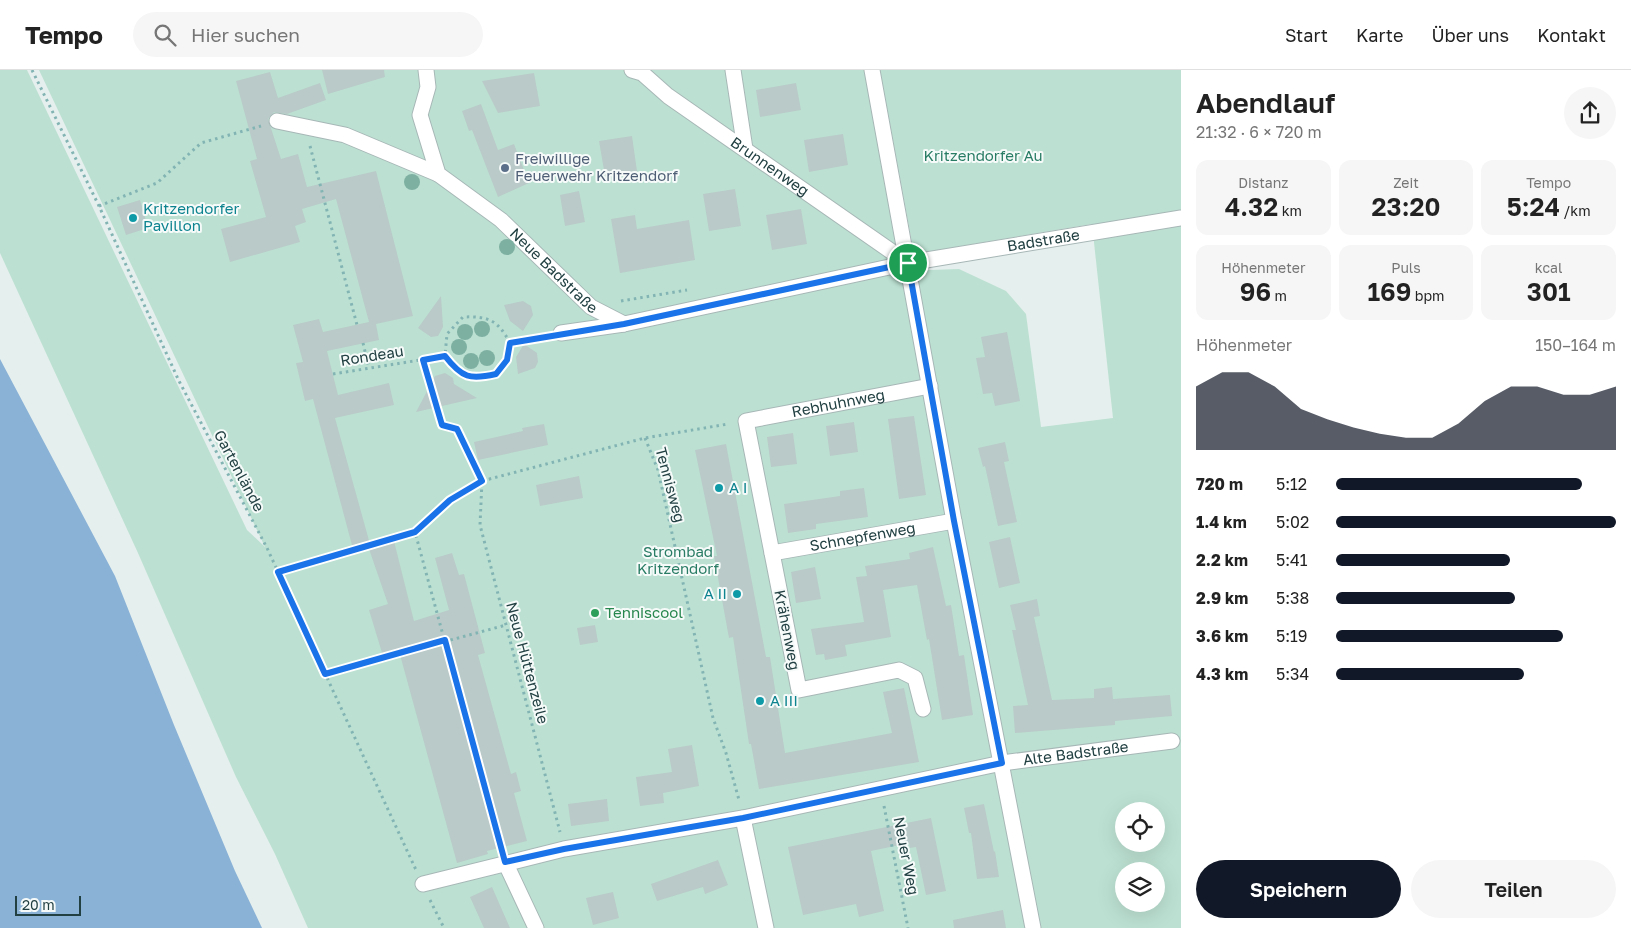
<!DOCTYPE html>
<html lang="de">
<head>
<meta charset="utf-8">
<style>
  body { margin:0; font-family:"Golos Text",sans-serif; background:#f6f6f6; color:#222; height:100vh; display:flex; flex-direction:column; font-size:19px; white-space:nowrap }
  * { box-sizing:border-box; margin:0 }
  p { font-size:16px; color:#767676 }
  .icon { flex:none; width:28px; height:28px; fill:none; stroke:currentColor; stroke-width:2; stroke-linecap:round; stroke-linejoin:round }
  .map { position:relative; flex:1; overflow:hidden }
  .side { display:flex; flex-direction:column; background:#fff; width:450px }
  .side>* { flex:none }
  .buttons { position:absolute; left:1115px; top:732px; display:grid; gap:10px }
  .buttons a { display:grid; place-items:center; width:50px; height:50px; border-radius:50%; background:#fff; box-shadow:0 5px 20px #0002; font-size:25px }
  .scale { position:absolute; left:15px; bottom:12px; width:66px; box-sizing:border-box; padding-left:5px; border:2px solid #224042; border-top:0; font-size:14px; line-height:18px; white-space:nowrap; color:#224042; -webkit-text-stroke:4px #f6fbfa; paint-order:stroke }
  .pin { position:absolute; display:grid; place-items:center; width:42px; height:42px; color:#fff; margin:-21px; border:2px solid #fff; border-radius:50%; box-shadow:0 1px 5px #0007 }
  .round { display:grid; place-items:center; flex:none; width:52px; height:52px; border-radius:26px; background:#f6f6f6 }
  .summary { display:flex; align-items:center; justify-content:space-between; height:85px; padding:0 15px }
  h1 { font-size:28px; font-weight:600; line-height:38px }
  .metrics { display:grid; grid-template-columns:repeat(3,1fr); gap:8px; height:85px; padding:5px 15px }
  .metrics div { display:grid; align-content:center; border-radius:12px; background:#f6f6f6; text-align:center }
  .metrics b { font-size:25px; font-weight:600 }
  .metrics small { font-size:14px; font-weight:400 }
  .metrics p { font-size:14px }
  .chart { height:140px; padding:10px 15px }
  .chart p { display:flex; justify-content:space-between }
  .chart svg { width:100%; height:90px; margin-top:5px; fill:#111827; opacity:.7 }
  .primary-button { display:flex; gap:10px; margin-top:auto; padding:10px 15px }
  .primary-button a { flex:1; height:58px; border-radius:30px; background:#111827; color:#fff; font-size:20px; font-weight:600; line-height:58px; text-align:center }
  .primary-button a+a { background:#f6f6f6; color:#222 }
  ul { padding:0 15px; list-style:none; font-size:16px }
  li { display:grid; grid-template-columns:80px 60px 1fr; align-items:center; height:38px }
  li i { height:12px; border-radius:6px; background:#111827 }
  header { display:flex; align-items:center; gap:30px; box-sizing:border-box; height:70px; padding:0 25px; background:#fff; border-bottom:1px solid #e0e0e0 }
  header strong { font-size:24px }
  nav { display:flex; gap:28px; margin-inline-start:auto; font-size:18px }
  .search { width:350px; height:45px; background:#f6f6f6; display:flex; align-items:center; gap:12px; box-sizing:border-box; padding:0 18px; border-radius:28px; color:#767676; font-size:19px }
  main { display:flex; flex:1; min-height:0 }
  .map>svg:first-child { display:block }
</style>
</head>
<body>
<header>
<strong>Tempo</strong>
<div class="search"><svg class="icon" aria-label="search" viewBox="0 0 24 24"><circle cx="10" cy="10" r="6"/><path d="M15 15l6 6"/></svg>Hier suchen</div>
<nav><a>Start</a><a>Karte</a><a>Über uns</a><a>Kontakt</a></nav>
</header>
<main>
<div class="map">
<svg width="1181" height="858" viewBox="0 0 1181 858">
  <rect width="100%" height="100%" fill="#e5efed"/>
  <path fill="#bce1d2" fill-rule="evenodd" d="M0 0H27L247 460 265 477 39 0H865L902 201 959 199 1006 221 1026 244 1041 357 1113 348 1092 154 914 184 880 0H1181V858H308L275 784 236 707 138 483 0 183ZM1124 741H1156V774H1124ZM1124 801H1156V834H1124Z"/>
  <path fill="#8ab2d7" d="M0 289 115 506 174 655 235 801 262 858H0Z"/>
  <path fill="#b9cac8" d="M322 0H384L385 7 328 24Z
    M270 2 278 28 320 13 326 30 287 44 274 42 268 49 281 89 298 84 307 117 376 101 413 246 376 254 379 270 327 281 338 325 389 313 394 335 335 348 370 474 353 479 313 329 305 331 296 293 303 292 293 255 319 249 323 262 369 252 336 129 302 139 306 152 295 156 300 172 230 192 221 159 266 147 250 91 257 89 236 11Z
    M534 3 540 36 498 43 482 11Z
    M796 13 801 40 760 47 756 20Z
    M481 34 498 80 514 74 529 113 498 127 472 60 469 61 462 41Z
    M843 64 848 95 809 102 804 70Z
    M632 66 637 101 605 106 599 71Z
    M735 119 741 156 709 161 703 124Z
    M579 121 585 152 565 156 560 125Z
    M140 130 148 158 126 165 117 137Z
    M801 139 807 174 772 180 766 145Z
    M635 145 637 159 689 150 695 190 620 203 611 149Z
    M441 226 443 257 438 266 431 267 418 258Z
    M523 231 531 236 533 245 523 261 510 251 504 235Z
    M1007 262 1020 331 995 336 992 323 983 324 976 288 985 287 981 267Z
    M524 274 537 283 538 292 535 298 518 304 516 287Z
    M445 303 453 308 454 314 477 328 416 342 435 306Z
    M914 346 926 425 899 429 888 349Z
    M854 352 858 382 830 386 826 356Z
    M544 354 548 375 478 390 474 372 523 361 522 358Z
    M793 363 797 394 771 397 767 367Z
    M1005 372 1009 391 1004 392 1017 452 998 456 985 396 983 397 978 378Z
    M726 374 766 587H770L785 683 892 663 883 622 904 618 919 692 759 719 751 674H749L733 567 729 568 714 486H717L695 380Z
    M579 406 583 428 540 436 536 415Z
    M864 418 868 447 816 454V459L788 463 784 434 840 426V421Z
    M1010 467 1020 513 999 518 989 472Z
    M394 471 414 551 449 540 435 488 452 483 459 505 464 504 485 583 478 585 511 704 516 702 521 721 514 723 527 771 487 781 488 784 457 793 399 581 383 586 369 540 388 534 369 479Z
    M933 477 946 536 951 535 959 586 964 585 973 645 942 650 929 569 927 570 917 515 883 520 891 567 845 575 847 586 825 590 824 584 816 585 811 559 864 552 856 507 867 506 865 496 910 489 909 483Z
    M815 497 821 529 796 533 791 502Z
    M1037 529 1040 546 1034 547 1052 630 1094 628V619L1112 617 1113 629 1170 625 1172 646 1115 651V655L1015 663 1013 636 1028 635 1012 560H1016L1010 535Z
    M595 555 598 572 580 575 577 558Z
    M692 675 699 716 663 723 664 733 640 736 636 707 672 702 668 679Z
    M607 729 609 751 571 756 568 734Z
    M984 734 994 782 995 781 999 807 977 809 971 763H969L964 738Z
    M931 748 946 821 926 825 916 777 910 778 909 773 871 781 884 841 859 847 856 834 803 845 788 777Z
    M718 790 728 815 705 824 703 817 657 831 651 814Z
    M492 817 510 858H484L470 827Z
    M613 822 619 848 593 855 586 828Z
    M1003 840 1006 858H954L953 850Z"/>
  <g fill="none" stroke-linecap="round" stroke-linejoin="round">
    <g stroke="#a7b7b6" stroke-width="17">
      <g id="minor">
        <path id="s1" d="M426 0 428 17 420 45 438 104 501 150 591 237 624 254 908 193 1181 148"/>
        <path id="s2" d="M632 0 642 3 668 26 908 193"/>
        <path d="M733 0 745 79"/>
        <path d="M872 0 954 451 1033 858"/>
        <path d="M277 51 345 65 438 104"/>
        <path d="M561 263 624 254"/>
        <path id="s3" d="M772 483 954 451"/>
        <path id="s4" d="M923 639 915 608 899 600 799 620 746 351 930 316"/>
        <path d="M743 748 766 858"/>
        <path d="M505 792 536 858"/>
        <path id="s5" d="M423 814 564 779 743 748 1002 693 1172 671"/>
      </g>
    </g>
    <path stroke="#83b4b4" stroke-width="3" stroke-dasharray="2.5 4" stroke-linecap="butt" d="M32 0 99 136 179 311 267 478 416 800
      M310 76 357 255
      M99 136 157 113 201 73 261 56
      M621 231 687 220
      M363 273 369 298
      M445 286C462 308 470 310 497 304L507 290 510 273
      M423 290 442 355 457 359 482 411 480 455 560 762
      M333 304 445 286 447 264 463 247C488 246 498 250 510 273L545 266
      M645 368 658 400 713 648 726 683 739 730
      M278 502 415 462
      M325 604 506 555
      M884 736 908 858
      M500 775 415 462 450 430 482 411 645 368 728 354
      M430 830 444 858"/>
    <use href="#minor" stroke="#fff" stroke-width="15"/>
  </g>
  <g fill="#7eb0a2">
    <circle cx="412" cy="112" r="8"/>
    <circle cx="507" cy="177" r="8"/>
    <circle cx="482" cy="259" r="8"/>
    <circle cx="465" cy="262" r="8"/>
    <circle cx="459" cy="277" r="8"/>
    <circle cx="487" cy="288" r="8"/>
    <circle cx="471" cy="291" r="8"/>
  </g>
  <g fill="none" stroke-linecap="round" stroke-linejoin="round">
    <g stroke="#fff" stroke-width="10">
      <path id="route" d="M908 193 954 451 1002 693 743 748 564 779 505 792 445 570 325 604 278 502 415 462 450 430 482 411 457 359 442 355 423 290 445 286C462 308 470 310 496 304L507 290 510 273 624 254Z"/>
    </g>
    <use href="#route" stroke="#1a73e8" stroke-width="6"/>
  </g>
  <circle fill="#5c6f8a" stroke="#f6fbfa" stroke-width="2" cx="505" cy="98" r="5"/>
  <g fill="#0f9aa8" stroke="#f6fbfa" stroke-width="2">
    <circle cx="133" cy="148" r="5"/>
    <circle cx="719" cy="418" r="5"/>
    <circle cx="737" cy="524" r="5"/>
    <circle cx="760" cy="631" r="5"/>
  </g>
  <circle fill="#2e9e5b" stroke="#f6fbfa" stroke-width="2" cx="595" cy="543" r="5"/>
  <g text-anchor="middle" stroke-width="4" stroke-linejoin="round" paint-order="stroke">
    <g font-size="15" fill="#297c64" stroke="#f6fbfa">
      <text x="983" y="91">Kritzendorfer Au</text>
      <text x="678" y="487">Strombad<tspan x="678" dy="17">Kritzendorf</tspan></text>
    </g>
    <g font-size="15" fill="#4e5e75" stroke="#f6fbfa" text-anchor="start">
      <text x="515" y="94">Freiwillige<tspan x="515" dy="17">Feuerwehr Kritzendorf</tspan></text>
    </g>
    <g font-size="15" fill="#224042" stroke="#f6fbfa">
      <text dy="5" stroke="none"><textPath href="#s2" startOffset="169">Brunnenweg</textPath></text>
      <text dy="5" stroke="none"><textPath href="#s1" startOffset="776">Badstraße</textPath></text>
      <text dy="5" stroke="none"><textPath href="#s1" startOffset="259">Neue Badstraße</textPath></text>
      <text transform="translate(372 286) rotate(-9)" y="5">Rondeau</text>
      <text dy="5" stroke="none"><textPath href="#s4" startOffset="520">Rebhuhnweg</textPath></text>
      <text transform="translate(239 401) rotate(62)" y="5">Gartenlände</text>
      <text transform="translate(670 415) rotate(75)" y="5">Tennisweg</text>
      <text dy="5" stroke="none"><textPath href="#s3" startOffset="92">Schnepfenweg</textPath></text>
      <text transform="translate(787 560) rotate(79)" y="5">Krähenweg</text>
      <text transform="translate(527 593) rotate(75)" y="5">Neue Hüttenzeile</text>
      <text dy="5" stroke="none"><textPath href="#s5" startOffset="666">Alte Badstraße</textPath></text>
      <text transform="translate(906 786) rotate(79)" y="5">Neuer Weg</text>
    </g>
    <g font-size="15" fill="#0d838f" stroke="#f6fbfa" text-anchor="start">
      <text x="143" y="144">Kritzendorfer<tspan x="143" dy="17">Pavillon</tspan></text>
      <text x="729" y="423">A I</text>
      <text x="727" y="529" text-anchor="end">A II</text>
      <text x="770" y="636">A III</text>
    </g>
    <g font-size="15" fill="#27864d" stroke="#f6fbfa" text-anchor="start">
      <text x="605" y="548">Tenniscool</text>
    </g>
  </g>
</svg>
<div class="buttons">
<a><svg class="icon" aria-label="locate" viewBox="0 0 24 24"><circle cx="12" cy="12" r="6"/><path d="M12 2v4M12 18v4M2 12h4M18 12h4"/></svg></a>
<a><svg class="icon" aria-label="layers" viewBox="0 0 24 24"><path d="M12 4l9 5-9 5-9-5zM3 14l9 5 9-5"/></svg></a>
</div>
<div class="scale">20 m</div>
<div class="pin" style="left:908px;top:193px;background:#1e9e55"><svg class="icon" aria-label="arrive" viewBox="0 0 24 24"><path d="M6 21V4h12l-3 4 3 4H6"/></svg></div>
</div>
<section class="side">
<div class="summary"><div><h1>Abendlauf</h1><p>21:32 · 6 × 720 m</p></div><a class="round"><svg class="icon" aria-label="share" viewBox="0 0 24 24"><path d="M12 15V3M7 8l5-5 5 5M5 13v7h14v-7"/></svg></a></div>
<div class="metrics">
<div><p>Distanz</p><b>4.32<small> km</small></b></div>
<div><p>Zeit</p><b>23:20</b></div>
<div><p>Tempo</p><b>5:24<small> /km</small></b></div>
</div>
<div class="metrics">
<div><p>Höhenmeter</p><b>96<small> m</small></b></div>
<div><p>Puls</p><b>169<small> bpm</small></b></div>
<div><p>kcal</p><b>301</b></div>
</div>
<div class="chart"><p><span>Höhenmeter</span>150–164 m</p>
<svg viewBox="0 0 160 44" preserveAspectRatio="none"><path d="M0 44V13L10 6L20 6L30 13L40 24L50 29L60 33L70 36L80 38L90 38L100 31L110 20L120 13L130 13L140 17L150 17L160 13V44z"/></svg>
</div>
<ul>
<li><b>720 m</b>5:12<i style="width:88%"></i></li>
<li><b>1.4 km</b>5:02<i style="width:100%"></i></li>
<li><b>2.2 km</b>5:41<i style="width:62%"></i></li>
<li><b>2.9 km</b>5:38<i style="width:64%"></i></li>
<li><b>3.6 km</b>5:19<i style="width:81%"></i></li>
<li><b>4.3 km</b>5:34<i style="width:67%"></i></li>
</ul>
<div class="primary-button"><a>Speichern</a><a>Teilen</a></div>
</section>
</main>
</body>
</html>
